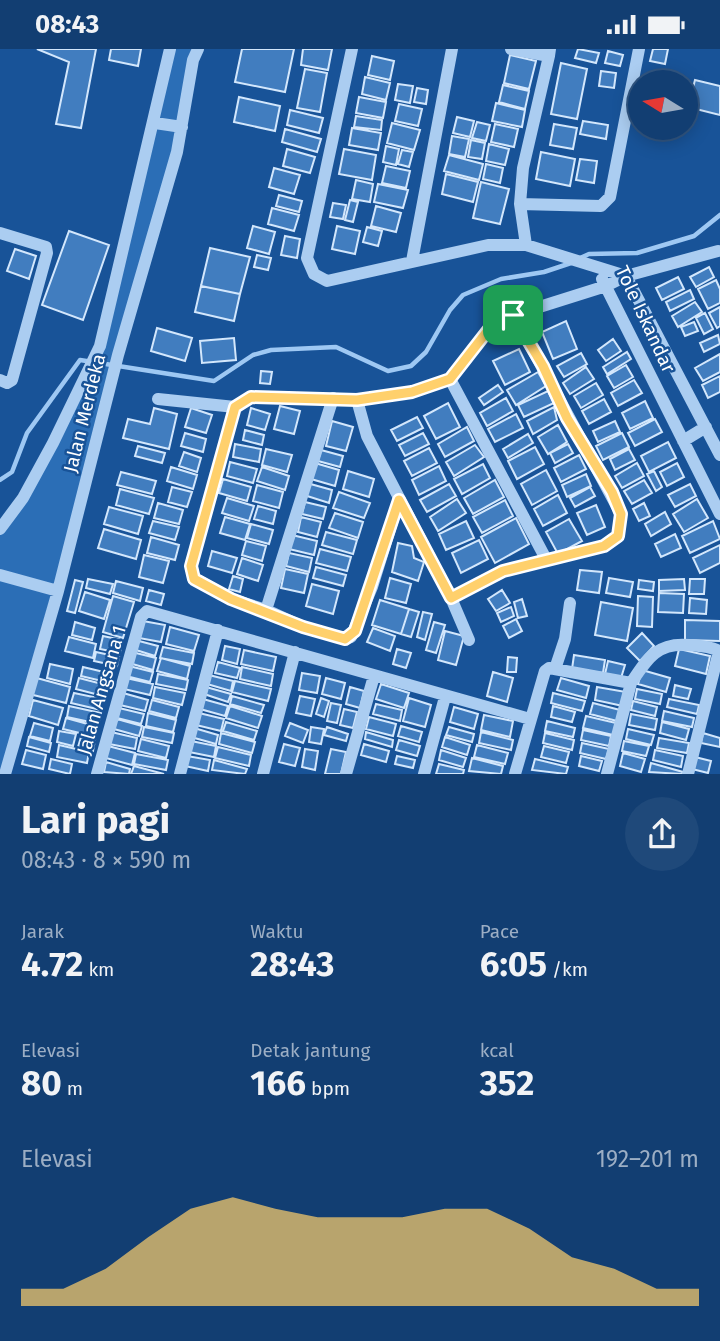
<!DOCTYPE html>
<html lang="id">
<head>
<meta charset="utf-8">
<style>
  body { margin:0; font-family:"Fira Sans",sans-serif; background:#1f497a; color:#f1f3f6; height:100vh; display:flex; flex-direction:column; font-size:26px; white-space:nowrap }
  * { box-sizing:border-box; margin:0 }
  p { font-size:23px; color:#9caec4 }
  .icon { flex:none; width:38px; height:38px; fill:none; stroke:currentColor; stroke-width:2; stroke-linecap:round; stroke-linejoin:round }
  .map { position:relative; height:725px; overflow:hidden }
  .side { display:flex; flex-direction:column; background:#123e72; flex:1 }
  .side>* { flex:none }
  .needle { width:46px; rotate:281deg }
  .fabs { position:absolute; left:628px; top:21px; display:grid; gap:14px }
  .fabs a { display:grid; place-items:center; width:70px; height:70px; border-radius:50%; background:#123e72; box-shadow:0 4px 18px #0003,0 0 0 2px #315784; font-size:35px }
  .pin { position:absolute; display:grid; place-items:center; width:60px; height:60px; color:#fff; margin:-30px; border-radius:14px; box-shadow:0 4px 10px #0006 }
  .round { display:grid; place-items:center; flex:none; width:74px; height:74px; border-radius:37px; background:#1f497a }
  .summary { display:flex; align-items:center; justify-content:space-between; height:119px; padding:0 21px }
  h1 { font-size:38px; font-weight:700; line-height:52px }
  .metrics { display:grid; grid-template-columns:repeat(3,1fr); gap:10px; height:119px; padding:7px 21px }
  .metrics div { display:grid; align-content:center }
  .metrics b { font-size:35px; font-weight:700 }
  .metrics small { font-size:19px; font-weight:400 }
  .metrics p { font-size:19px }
  .chart { height:196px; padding:14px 21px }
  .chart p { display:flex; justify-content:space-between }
  .chart svg { width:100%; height:126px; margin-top:7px; fill:#ffd06c; opacity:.7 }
  .status { display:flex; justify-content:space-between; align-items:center; height:49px; padding:0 35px; background:#123e72; direction:ltr }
  .status svg { height:19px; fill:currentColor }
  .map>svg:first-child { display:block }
</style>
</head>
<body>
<div class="status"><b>08:43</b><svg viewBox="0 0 49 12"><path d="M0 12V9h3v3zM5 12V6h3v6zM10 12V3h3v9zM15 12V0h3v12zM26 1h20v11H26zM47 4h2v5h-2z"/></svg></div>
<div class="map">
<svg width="720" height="725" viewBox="0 0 720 725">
  <rect width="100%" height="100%" fill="#185398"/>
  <path fill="#2b6eb6" d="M169 0H192L177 103 0 725V484L89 326Z"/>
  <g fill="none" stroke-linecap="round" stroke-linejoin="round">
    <path stroke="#9ec8f3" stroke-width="4.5" d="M578 210 589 205 637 204 694 187 720 166
      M0 431 12 423 27 384 80 311 214 332 253 306 271 301 336 298 388 322 411 317 426 303 450 261 463 246 501 230 544 223 571 214"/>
  </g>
  <path fill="#417dbf" stroke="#d3e7fc" stroke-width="2" d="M37 0H96L81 79 56 75 69 13Z
    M111 0H141L138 17 109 11Z
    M242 0H294L285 43 235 33Z
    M303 0H332L328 21 301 16Z
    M578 0 599 4 596 14 575 9Z
    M653 0H668L665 15 650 12Z
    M608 2 623 6 620 17 605 14Z
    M510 6 536 12 529 40 504 34Z
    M372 7 394 12 390 31 368 26Z
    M561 14 587 20 577 70 551 65Z
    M305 20 327 24 320 63 297 59Z
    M601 22 616 24 614 39 599 37Z
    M365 28 390 34 386 51 362 45Z
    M695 31 720 37V66L688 58Z
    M398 35 413 37 410 54 395 51Z
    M503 36 529 42 525 60 499 53Z
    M417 39 428 41 426 55 414 53Z
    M239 48 280 57 275 82 234 73Z
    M359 48 386 53 383 69 356 64Z
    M496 54 525 61 522 78 492 72Z
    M399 55 422 60 418 77 395 72Z
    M290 61 323 69 319 84 287 76Z
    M356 67 382 71 381 81 354 78Z
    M457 68 474 72 470 88 453 84Z
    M583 72 608 76 606 90 580 85Z
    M477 73 490 76 486 92 472 89Z
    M392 74 420 81 414 101 387 94Z
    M495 75 518 80 514 98 491 93Z
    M554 75 577 79 573 100 550 96Z
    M352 79 381 84 378 101 349 96Z
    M285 80 321 90 317 103 282 93Z
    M452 87 469 90 465 108 449 105Z
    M471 91 485 94 482 110 468 108Z
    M489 95 509 100 505 116 486 112Z
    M386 97 399 100 396 116 383 113Z
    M287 100 315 108 310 124 283 117Z
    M344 100 376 106 372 131 339 125Z
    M402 101 413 103 409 118 398 115Z
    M541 103 575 110 570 137 536 130Z
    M449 106 483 115 479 131 444 122Z
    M580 110 597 112 594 134 576 131Z
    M486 115 503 119 500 134 483 130Z
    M386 117 410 122 406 139 382 134Z
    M274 119 300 126 294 145 269 138Z
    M446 125 478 133 473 153 442 145Z
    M356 131 373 135 370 153 352 150Z
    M481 133 509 140 500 175 473 169Z
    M378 135 408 141 403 159 374 153Z
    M279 146 302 152 299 163 276 157Z
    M350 151 358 153 353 173 345 171Z
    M333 154 346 156 343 170 330 168Z
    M376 157 401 164 396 183 371 177Z
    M272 159 299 166 294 182 268 175Z
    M253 177 275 183 269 205 247 199Z
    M337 177 360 182 355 205 332 200Z
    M367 178 382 182 378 197 363 193Z
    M69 182 109 196 83 271 42 256Z
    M285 187 300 190 297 209 281 206Z
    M210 199 250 208 240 245 201 237Z
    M15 200 36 207 29 230 7 222Z
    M257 206 271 209 268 221 254 218Z
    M709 218 714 228 696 238 690 228Z
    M678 228 684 240 662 251 656 239Z
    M716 231 720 240V254L708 260 698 240Z
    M201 237 240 245 234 272 195 263Z
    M690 241 694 250 670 262 666 253Z
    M695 253 702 263 678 278 672 267Z
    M720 258V277L717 279 709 264Z
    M705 264 713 280 704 285 696 269Z
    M566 272 577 300 553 310 542 283Z
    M694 273 698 282 685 287 681 278Z
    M157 279 192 289 185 312 151 302Z
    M718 286 720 295 704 303 700 294Z
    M234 289 236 311 202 314 200 292Z
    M613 290 621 302 606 312 598 301Z
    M519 300 530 323 505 336 493 312Z
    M627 303 631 310 607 325 603 318Z
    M581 304 587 315 564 328 557 317Z
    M720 305V323L703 332 695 319Z
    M626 316 633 328 614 339 607 327Z
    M586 318 594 330 570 345 563 334Z
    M261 322 272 323 270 335 260 334Z
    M538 323 546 337 516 356 507 341Z
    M720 327V343L708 349 702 336Z
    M634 331 642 344 618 357 611 344Z
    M596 334 603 346 581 359 574 347Z
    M498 336 503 343 484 356 479 349Z
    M548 342 554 354 524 368 518 356Z
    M506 349 513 362 487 377 480 364Z
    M604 350 611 363 589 375 582 362Z
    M645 352 653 369 630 380 622 364Z
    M448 354 460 378 436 390 424 367Z
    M280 357 300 362 294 385 274 380Z
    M554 358 557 371 533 385 527 372Z
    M154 359 177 365 169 400 123 389 128 370 150 375Z
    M191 359 212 366 206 384 185 378Z
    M251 359 270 365 265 381 247 376Z
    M516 365 523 379 495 393 488 380Z
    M417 368 423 379 397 392 391 381Z
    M655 370 662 383 635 397 628 384Z
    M332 372 353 378 346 402 326 397Z
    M615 372 620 383 598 393 593 382Z
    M558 376 567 393 548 405 538 388Z
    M467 378 474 392 445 408 438 395Z
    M245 381 264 386 262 396 243 391Z
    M185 384 206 390 203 403 181 397Z
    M423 384 429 395 405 407 399 396Z
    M622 384 629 398 603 411 596 397Z
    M528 385 533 394 508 409 503 400Z
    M668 393 676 409 649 423 641 407Z
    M235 395 261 400 259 413 233 408Z
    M568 395 573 404 555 414 550 404Z
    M475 396 484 408 454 427 446 413Z
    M138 397 165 404 162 414 135 407Z
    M535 398 544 415 517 430 508 412Z
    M429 399 437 414 412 427 404 412Z
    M266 400 292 406 287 423 262 416Z
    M629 400 635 411 615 421 610 410Z
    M321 401 343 407 340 418 318 412Z
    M184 403 201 409 197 423 179 417Z
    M579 406 586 420 561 433 554 419Z
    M230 413 257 420 253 434 227 427Z
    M315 414 339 421 335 437 311 430Z
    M637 414 644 427 622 439 615 427Z
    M677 414 684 428 667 437 660 423Z
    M483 415 490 429 462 445 454 430Z
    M439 417 446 432 419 446 412 431Z
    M171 418 197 426 193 440 167 432Z
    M262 418 289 427 285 441 257 432Z
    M546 421 557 442 532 456 521 435Z
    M348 422 374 430 369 448 343 440Z
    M654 422 662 438 656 442 647 425Z
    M121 423 156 432 152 445 117 436Z
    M586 425 591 437 567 448 562 436Z
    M223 430 251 438 247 452 219 444Z
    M495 431 504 448 473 465 464 449Z
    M644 431 652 444 632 455 624 442Z
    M307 434 332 441 329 454 304 446Z
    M449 435 456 447 427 463 420 451Z
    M690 435 696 447 675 458 668 446Z
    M257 436 283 443 279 459 253 452Z
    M172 438 192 443 187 458 168 453Z
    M590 438 595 447 575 458 570 449Z
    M120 440 154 449 149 465 116 456Z
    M339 443 370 454 364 469 333 459Z
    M558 446 567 464 543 477 534 460Z
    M227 449 254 457 249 472 222 464Z
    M457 450 466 464 438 482 430 468Z
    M697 450 708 469 684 483 673 465Z
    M505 451 513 467 482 484 473 468Z
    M305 453 326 458 323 470 302 465Z
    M158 454 183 461 179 475 154 469Z
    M644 454 650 467 639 472 633 460Z
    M596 456 605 478 587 486 577 464Z
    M258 457 276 462 273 475 254 470Z
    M109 458 143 467 138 485 104 475Z
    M665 463 671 475 651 487 645 475Z
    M335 464 363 473 358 489 329 479Z
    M225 468 250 475 245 491 220 484Z
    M301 468 321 473 317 488 298 483Z
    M516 469 529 495 495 514 481 488Z
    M569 470 582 492 558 505 546 483Z
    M153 472 179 478 175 491 149 484Z
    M466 472 474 489 446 501 439 485Z
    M713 472 720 490 690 504 682 487Z
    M251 475 273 481 269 495 247 489Z
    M104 480 141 491 136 510 98 499Z
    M326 483 357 491 353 505 322 496Z
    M675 485 681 499 661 508 655 495Z
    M292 486 317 492 314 506 289 500Z
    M151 488 179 496 175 511 147 504Z
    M479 491 488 510 461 524 452 504Z
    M246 492 266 497 262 512 242 506Z
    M398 494 412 497 414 509 424 513 418 532 392 523Z
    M720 496V514L700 524 693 509Z
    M320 500 351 508 347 522 316 514Z
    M212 502 237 509 232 524 208 517Z
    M289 504 312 509 309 523 286 517Z
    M144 506 169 512 163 534 139 528Z
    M242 509 263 516 258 532 237 525Z
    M316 518 346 526 343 537 313 529Z
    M285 520 308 525 304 544 281 539Z
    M580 521 602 523 599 544 577 541Z
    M233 527 243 530 240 543 229 540Z
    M390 529 411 535 406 554 385 549Z
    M609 529 633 533 630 548 606 544Z
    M88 530 113 535 110 545 86 539Z
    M684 530 685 541 659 542V531Z
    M690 530H705L704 545H689Z
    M75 531 83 533 75 564 67 562Z
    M639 531 654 533 653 542 638 540Z
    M116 532 143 539 140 552 113 544Z
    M312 535 339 542 333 565 306 557Z
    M149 541 164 545 161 556 146 552Z
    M502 541 510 554 496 562 488 550Z
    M85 543 110 551 104 570 79 562Z
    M659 544 684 545 683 564 658 563Z
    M113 547 134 553 123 589 103 583Z
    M638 547 653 548 652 578 637 577Z
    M690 549 707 551 706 565 689 564Z
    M522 550 527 567 518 569 514 553Z
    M380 551 409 560 401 585 372 576Z
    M601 553 633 559 627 592 595 586Z
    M511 558 514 567 501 573 497 564Z
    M409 560 419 563 411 588 401 585Z
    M423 563 432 565 425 591 417 588Z
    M516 570 522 582 509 589 503 577Z
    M685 571 720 572V592L685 591Z
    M143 572 165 576 161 593 139 589Z
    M75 573 95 579 92 591 72 586Z
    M434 573 445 576 436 604 426 601Z
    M170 578 199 586 194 602 166 595Z
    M373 579 395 587 390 602 367 593Z
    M445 582 464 587 456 616 438 611Z
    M642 584 654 597 640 612 627 599Z
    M103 587 122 591 120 604 100 600Z
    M69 588 96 595 93 609 65 602Z
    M139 592 158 597 155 607 136 601Z
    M225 597 240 600 237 615 222 611Z
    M163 598 194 604 192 615 160 609Z
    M397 600 411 604 406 619 393 615Z
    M679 600 710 607 706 625 675 617Z
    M244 601 276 608 273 622 241 615Z
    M96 603 119 608 117 617 94 612Z
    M132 603 156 609 153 621 129 614Z
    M574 606 605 611 603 624 572 620Z
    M508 608 517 609 516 623H507Z
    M161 609 190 617 187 630 157 622Z
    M608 612 625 616 621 629 605 625Z
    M218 613 240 619 237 629 215 624Z
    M50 615 73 620 70 635 47 629Z
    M129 617 153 623 150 633 126 627Z
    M83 618 108 624 106 633 81 627Z
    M242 618 273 625 271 637 240 630Z
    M642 621 670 629 666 643 638 635Z
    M493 623 513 629 507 653 487 647Z
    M302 624 320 627 317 644 299 641Z
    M158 625 188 631 186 641 156 635Z
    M209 626 233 632 231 642 207 635Z
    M33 628 70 638 66 654 29 645Z
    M79 629 106 636 103 647 76 640Z
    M126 629 153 635 150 646 124 640Z
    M326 629 345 634 341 650 322 645Z
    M561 629 589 637 586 649 557 641Z
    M235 632 271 640 268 652 232 643Z
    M381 635 409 644 404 659 376 650Z
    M675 636 691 640 688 650 673 647Z
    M155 638 185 644 182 656 153 649Z
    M206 638 231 645 228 653 204 645Z
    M350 638 364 642 360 659 346 655Z
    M597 638 626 643 623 657 595 651Z
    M637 640 662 645 660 655 635 650Z
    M74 644 103 650 101 661 71 654Z
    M123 644 148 651 145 662 120 656Z
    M553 644 585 652 582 662 551 654Z
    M232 647 264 656 261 664 230 655Z
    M300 647 315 650 311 667 296 664Z
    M321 649 329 652 324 668 316 665Z
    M409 649 431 656 425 678 403 672Z
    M203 650 228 657 225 667 200 660Z
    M669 650 699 656 697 665 667 658Z
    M33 651 63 659 58 676 29 667Z
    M152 651 179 658 176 669 149 662Z
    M633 652 657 658 655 667 631 661Z
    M331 654 341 656 337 674 327 672Z
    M593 654 620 661 617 672 590 665Z
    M376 655 402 661 400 672 373 665Z
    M69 657 101 664 99 675 67 668Z
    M230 657 262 667 258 679 226 669Z
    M553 657 575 663 572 673 551 668Z
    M454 658 478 665 474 680 450 673Z
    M119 659 144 665 141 675 117 669Z
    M344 660 357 663 353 679 340 676Z
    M664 662 694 669 692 678 662 672Z
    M148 664 176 671 173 683 146 677Z
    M199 664 224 670 221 682 196 676Z
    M631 665 657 670 655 681 629 676Z
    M484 666 513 672 510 688 481 681Z
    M586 667 616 674 613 686 583 679Z
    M369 668 396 675 393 687 366 680Z
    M66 669 95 677 92 687 63 680Z
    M117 670 142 677 139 687 114 680Z
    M547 672 575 679 573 688 545 682Z
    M226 673 257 682 254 691 223 682Z
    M662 673 689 680 686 691 660 684Z
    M34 674 53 679 50 692 30 687Z
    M290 674 308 681 303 694 285 687Z
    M401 677 422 683 419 693 398 687Z
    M144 678 174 684 172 694 142 688Z
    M311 678 324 680 321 695 309 693Z
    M327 678 348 685 346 692 324 686Z
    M449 678 474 685 472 693 446 686Z
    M194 679 218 686 216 695 191 688Z
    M628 680 654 686 651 696 626 690Z
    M583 681 611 687 609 697 581 691Z
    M59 682 76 685 73 697 57 693Z
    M111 683 137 689 135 700 109 695Z
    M366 683 393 691 392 698 365 690Z
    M481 683 513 691 511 701 479 694Z
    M221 684 255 693 252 704 219 695Z
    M545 684 574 691 572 701 543 694Z
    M703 684 720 689V698L701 694Z
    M29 688 51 694 49 703 27 697Z
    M81 688 95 691 93 702 78 698Z
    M445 688 470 696 467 706 442 698Z
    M659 689 689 694 687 704 657 699Z
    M141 690 169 697 166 709 138 702Z
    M399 691 420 697 417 707 396 701Z
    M191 692 216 697 214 708 189 703Z
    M624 692 649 697 646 707 622 702Z
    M582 694 609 700 606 710 580 704Z
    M284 695 300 699 295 717 279 713Z
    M364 695 389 702 386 713 361 706Z
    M59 696 89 703 87 714 57 708Z
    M477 696 508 704 505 715 474 708Z
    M108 697 135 704 132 716 106 709Z
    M544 697 569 703 566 714 541 708Z
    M218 698 251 706 249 717 215 709Z
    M305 700 318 702 315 721 302 718Z
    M331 700 346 703 341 725H325Z
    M26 701 46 706 43 720 22 715Z
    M441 701 466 709 463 718 439 711Z
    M655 701 683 707 681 718 653 711Z
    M623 704 645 710 641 723 620 717Z
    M136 705 168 711 166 721 134 715Z
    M187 707 210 711 208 722 185 717Z
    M397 707 415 711 413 719 395 715Z
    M581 707 602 712 599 722 579 717Z
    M695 708 711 712 708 724 692 720Z
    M472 709 503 717 501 725 469 722Z
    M51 710 72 715 70 725 49 720Z
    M535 710 568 718 566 725 532 721Z
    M214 711 247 720 245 725 212 721Z
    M106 713 130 720 129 725 104 723Z
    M651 714 683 723 682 725 649 723Z
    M439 715 464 721 463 725H436Z
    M134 717 164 725H131Z"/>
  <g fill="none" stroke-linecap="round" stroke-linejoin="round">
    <path stroke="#abcdf1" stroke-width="12" d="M352 0 307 209 314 225 327 232 488 196H526L626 227 720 406
      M511 0 549 7 550 0
      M155 74 182 78
      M520 155 601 157 610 148 639 0
      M0 184 46 198 47 204 12 331 7 334 0 331
      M526 196 520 155 523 119 549 7
      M412 212 452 0
      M602 230 720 465
      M450 330 546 510
      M333 349 266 561 303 578 345 590 351 588 372 538 399 451
      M158 350 235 358 251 348 357 351 412 343 450 330 489 280 514 266 606 237 626 227 718 202
      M357 351 367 387 451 549 504 522 604 497 618 487 621 465 514 266
      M235 358 191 517 194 529 231 550 266 561
      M683 392 706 378
      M0 480 23 449 53 394 100 297 170 0
      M0 526 58 542
      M451 549 469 591
      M555 620 565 590 570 554
      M631 634C647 610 657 593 689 596 698 597 708 597 717 601L718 606 688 725
      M5 725 58 542 118 306 177 103 193 11 198 0
      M97 725 141 568 147 562 530 670
      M180 725 218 581
      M263 725 295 603
      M346 725 374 627
      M424 725 445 648
      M515 725 545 622 549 619 631 634 607 725"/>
  </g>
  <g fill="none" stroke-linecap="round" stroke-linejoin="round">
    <g stroke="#fff" stroke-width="14">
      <path id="route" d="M513 266 543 317 567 369 612 443 621 465 618 487 604 497 503 522 451 549 399 451 355 582 345 590 303 578 231 550 194 530 191 517 235 358 251 348 357 351 412 343 450 330 489 280Z"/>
    </g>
    <use href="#route" stroke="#ffd06c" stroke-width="9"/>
  </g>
  <g text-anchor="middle" stroke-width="5" stroke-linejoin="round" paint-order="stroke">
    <g font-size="19" fill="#fff" stroke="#185398">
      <text transform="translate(646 270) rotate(65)" y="7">Tole Iskandar</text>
      <text transform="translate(84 364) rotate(-76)" y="7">Jalan Merdeka</text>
      <text transform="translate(101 641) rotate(-74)" y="7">Jalan Angsana 1</text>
    </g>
  </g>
</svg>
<div class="fabs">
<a><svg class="needle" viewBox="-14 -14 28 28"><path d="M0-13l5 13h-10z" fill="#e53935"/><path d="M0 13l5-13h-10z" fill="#9caec4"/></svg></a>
</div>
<div class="pin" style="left:513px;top:266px;background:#1e9e55"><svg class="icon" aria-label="arrive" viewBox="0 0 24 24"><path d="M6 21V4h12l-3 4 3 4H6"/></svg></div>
</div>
<section class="side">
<div class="summary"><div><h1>Lari pagi</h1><p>08:43 · 8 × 590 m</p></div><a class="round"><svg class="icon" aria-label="share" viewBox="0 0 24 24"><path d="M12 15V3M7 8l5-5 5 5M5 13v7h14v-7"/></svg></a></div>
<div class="metrics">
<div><p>Jarak</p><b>4.72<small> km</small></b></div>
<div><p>Waktu</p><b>28:43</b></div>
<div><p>Pace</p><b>6:05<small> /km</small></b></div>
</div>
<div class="metrics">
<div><p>Elevasi</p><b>80<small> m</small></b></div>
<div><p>Detak jantung</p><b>166<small> bpm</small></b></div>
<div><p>kcal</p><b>352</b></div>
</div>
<div class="chart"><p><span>Elevasi</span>192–201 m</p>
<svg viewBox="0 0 160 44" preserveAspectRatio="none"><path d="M0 44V38L10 38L20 31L30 20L40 10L50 6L60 10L70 13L80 13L90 13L100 10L110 10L120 17L130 27L140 31L150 38L160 38V44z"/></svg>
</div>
</section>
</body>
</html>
